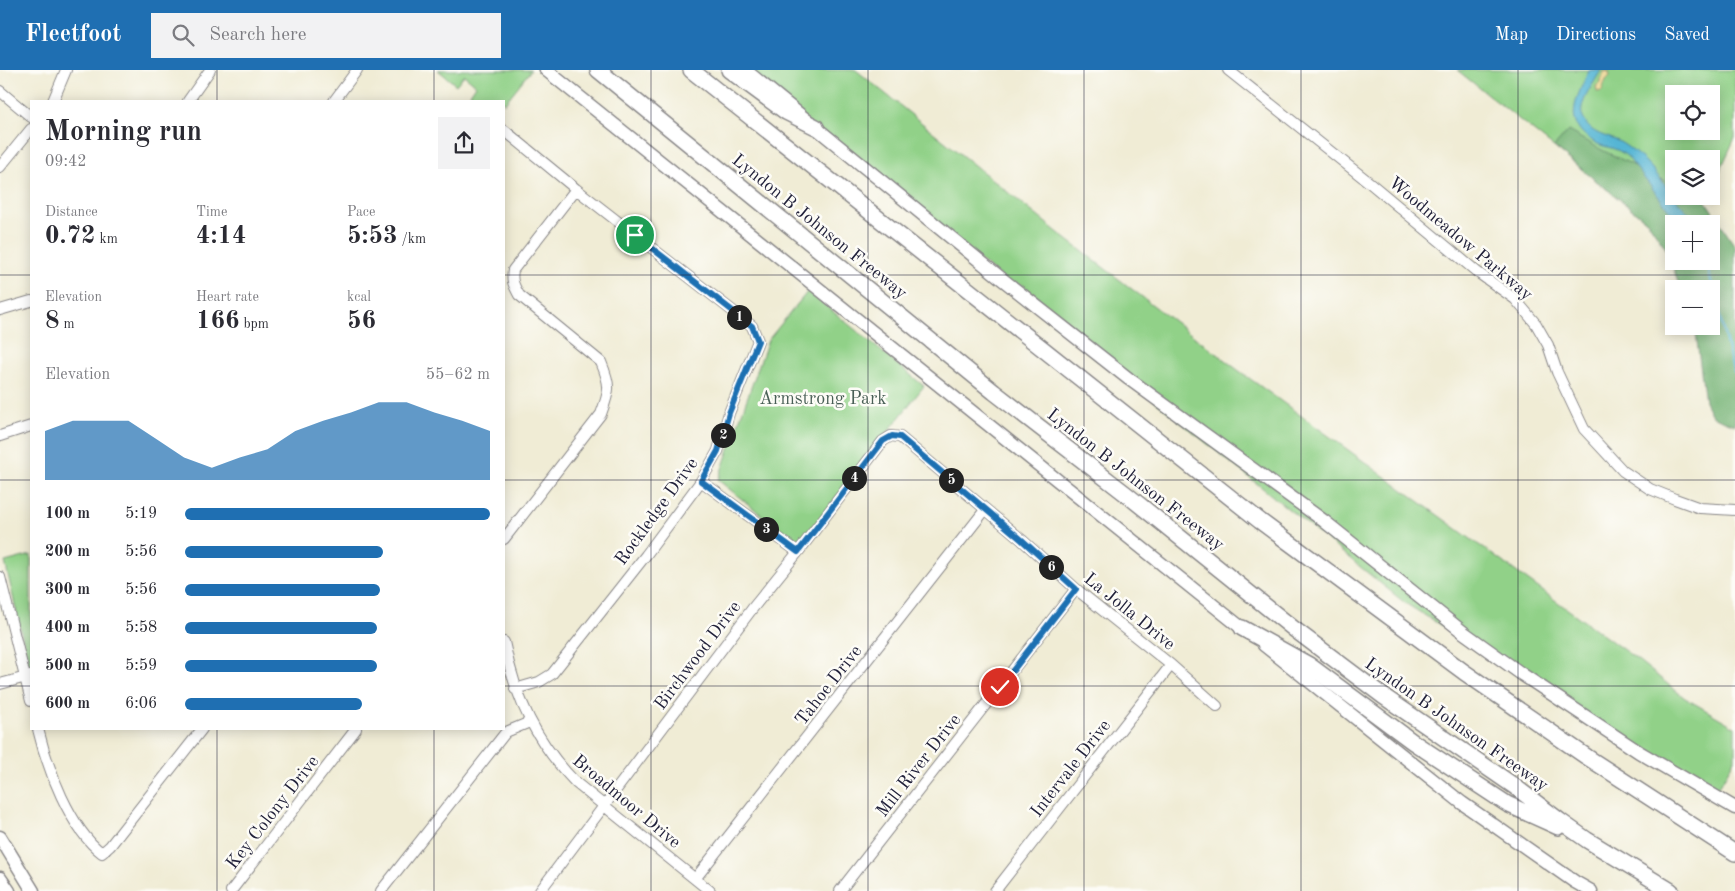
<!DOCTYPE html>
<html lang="en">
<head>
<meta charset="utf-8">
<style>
  body { margin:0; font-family:"Old Standard TT",serif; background:#f2f2f3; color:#2b2b33; height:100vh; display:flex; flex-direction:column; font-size:19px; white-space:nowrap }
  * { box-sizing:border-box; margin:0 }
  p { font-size:16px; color:#7c7c81 }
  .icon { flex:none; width:28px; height:28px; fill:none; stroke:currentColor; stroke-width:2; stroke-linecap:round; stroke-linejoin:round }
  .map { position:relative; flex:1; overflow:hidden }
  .side { position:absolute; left:30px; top:30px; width:475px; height:630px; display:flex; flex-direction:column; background:#fff; border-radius:0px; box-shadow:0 2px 12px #0003 }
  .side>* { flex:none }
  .buttons { position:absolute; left:1665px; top:15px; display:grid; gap:10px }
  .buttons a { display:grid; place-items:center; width:55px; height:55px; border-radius:0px; background:#fff; box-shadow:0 2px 12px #0003; font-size:25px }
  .pin { position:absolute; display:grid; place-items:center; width:42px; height:42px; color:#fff; margin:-21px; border:2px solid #fff; border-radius:50%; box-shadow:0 1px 5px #0007 }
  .km { position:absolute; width:25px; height:25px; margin:-12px; border-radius:50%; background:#222; color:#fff; font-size:14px; line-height:25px; text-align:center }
  .round { display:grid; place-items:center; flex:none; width:52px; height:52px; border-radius:0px; background:#f2f2f3 }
  .summary { display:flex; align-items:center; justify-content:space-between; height:85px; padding:0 15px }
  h1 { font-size:28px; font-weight:700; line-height:38px }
  .figures { display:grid; grid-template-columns:repeat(3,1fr); gap:8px; height:85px; padding:5px 15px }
  .figures div { display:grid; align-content:center }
  .figures b { font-size:25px; font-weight:700 }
  .figures small { font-size:14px; font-weight:400 }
  .figures p { font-size:14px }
  .chart { height:140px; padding:10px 15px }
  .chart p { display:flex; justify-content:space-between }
  .chart svg { width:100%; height:90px; margin-top:5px; fill:#1f6fb2; opacity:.7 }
  ul { padding:0 15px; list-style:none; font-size:16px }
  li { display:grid; grid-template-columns:80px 60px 1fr; align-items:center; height:38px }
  li i { height:12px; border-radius:6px; background:#1f6fb2 }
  header { display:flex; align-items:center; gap:30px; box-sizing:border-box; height:70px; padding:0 25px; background:#1f6fb2; color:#fff }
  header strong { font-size:24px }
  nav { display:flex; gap:28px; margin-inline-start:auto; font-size:18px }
  .search { width:350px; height:45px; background:#f2f2f3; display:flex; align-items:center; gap:12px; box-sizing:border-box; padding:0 18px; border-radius:0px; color:#7c7c81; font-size:19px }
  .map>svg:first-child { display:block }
</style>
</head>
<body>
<header>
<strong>Fleetfoot</strong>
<div class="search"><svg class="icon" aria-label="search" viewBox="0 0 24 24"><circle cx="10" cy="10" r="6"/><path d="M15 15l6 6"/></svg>Search here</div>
<nav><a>Map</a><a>Directions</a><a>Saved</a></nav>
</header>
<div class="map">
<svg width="1735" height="821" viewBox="0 0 1735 821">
  <rect width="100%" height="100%" fill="#fdfcf7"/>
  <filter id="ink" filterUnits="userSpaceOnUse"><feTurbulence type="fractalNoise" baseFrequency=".02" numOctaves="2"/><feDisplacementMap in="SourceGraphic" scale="10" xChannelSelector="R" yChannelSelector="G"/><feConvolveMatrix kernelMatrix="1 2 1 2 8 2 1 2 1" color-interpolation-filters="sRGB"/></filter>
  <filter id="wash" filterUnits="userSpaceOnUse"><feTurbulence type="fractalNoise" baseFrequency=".0096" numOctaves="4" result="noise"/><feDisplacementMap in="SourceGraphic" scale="20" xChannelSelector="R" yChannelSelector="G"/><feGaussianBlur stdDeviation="1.12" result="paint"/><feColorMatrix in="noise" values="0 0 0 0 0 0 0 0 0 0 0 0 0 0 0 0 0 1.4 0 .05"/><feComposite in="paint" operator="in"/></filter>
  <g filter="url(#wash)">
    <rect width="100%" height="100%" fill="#f0ecd5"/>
    <path fill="#91d188" stroke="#5a7a62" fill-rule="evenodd" d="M438 0H531L504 34V31H479L470 24 476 15 464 5 456 15Z
      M744 0H856L1061 165 1238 300 1639 591 1685 628 1735 657V689L1717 720 1695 714 1405 533Z
      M1457 0H1735V68L1711 120V89H1674V126H1700L1648 152ZM1674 24H1711V61H1674Z
      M808 221 924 316 799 475 718 410 768 270Z
      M31 485V600H30L5 492Z"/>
    <path fill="#74b374" stroke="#4b6a58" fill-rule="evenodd" d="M1568 61 1602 80 1674 115V126H1696L1705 130 1735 176V355L1712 346 1705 332 1695 256H1711V219H1681L1665 177 1648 152 1554 77ZM1674 154H1711V191H1674Z"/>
    <path fill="#eeda9e" stroke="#887e6c" d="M1607 1 1609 2 1610 6 1606 10 1602 21 1597 22 1596 16 1600 13V10L1604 2Z"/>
    <path fill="#55b5d4" stroke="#3c6c88" d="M1589 0H1601C1595 12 1579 32 1582 45 1588 64 1604 65 1618 71 1624 74 1629 78 1634 82 1659 99 1670 129 1694 147L1686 154H1681L1677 150 1627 86C1624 84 1620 81 1617 80 1611 77 1604 77 1598 74 1560 54 1576 30 1589 0Z"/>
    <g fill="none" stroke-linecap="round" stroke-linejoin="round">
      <path stroke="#55b5d4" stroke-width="2.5" d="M1709 191V203L1733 300 1735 304"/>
    </g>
  </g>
  <g filter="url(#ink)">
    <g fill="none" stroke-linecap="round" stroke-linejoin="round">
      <g stroke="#898788" stroke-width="12">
        <path id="minor" d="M1228 0 1370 113 1477 202 1515 229 1536 254 1548 275 1557 302 1584 359 1623 401 1650 419 1675 429 1700 438 1735 440
          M0 21 31 47
          M53 31 66 0
          M188 31 210 0
          M334 31 357 0
          M504 60 576 119 752 256 758 271 729 343 718 381 701 411 646 485 552 604 539 612 515 619
          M0 97 31 59
          M0 240 31 231
          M0 366 31 356
          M701 411 798 482
          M504 469 601 344C610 320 611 316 601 292L519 225C514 216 511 211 513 200L576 119
          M0 507 31 631
          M504 572C515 628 536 672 576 713L710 821
          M0 614 30 606
          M38 659C47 697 70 759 102 783L110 776 202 659
          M695 809 985 440
          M231 821 356 659
          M381 821 506 662 530 652
          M540 821 752 539 798 482 883 371 891 366 900 367 1022 470 1076 519 1171 595 1217 636
          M840 821 1076 519
          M995 821 1171 595"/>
      </g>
      <g stroke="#898788" stroke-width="15">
        <path id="major" d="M546 0 1248 563
          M745 0 1002 209 1129 309 1324 451 1463 562 1523 605 1639 682 1735 738
          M1264 575 1462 733 1575 812 1591 821
          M0 767 33 821
          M0 808 9 821"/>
      </g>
      <g stroke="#898788" stroke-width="18">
        <path id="highway" d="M598 0 994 322 1126 424 1294 559 1383 626 1514 716 1560 751 1587 770 1671 821
          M691 0 1260 451 1464 602 1587 687 1735 783
          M729 0 786 42 816 57
          M1242 558 1309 595 1413 672 1507 734 1558 757"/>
      </g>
      <use href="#minor" stroke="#fff" stroke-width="10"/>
      <use href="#major" stroke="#fff" stroke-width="12"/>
      <use href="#highway" stroke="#fff" stroke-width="15"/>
    </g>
  </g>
  <g fill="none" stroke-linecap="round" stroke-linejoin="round" filter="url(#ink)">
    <g stroke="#fff" stroke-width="10">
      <path id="route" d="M635 165 752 256 758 271 729 343 718 381 701 411 798 482 883 371 892 366 900 367 1022 470 1076 519 1000 617"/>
    </g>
    <use href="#route" stroke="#1f6fb2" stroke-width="6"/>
  </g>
  <path fill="none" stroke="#22223b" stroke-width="1" stroke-opacity="0.55" d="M217 0V31M434 0V31M651 0V821M868 0V821M1084 0V821M1301 0V821M1518 0V821M0 205H31M504 205H1735M0 410H31M504 410H1735M0 616H31M504 616H1735M217 659V821M434 659V821"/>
  <g text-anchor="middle" stroke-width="5" stroke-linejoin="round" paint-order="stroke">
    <g font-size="18" fill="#22223b" stroke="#fdfcf7">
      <text transform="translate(820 156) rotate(39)" y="6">Lyndon B Johnson Freeway</text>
      <text transform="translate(1461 168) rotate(40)" y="6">Woodmeadow Parkway</text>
      <text transform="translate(1136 409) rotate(38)" y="6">Lyndon B Johnson Freeway</text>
      <text transform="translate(656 441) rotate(-54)" y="6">Rockledge Drive</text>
      <text transform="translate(1130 541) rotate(39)" y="6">La Jolla Drive</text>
      <text transform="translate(697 585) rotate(-53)" y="6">Birchwood Drive</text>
      <text transform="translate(828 615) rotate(-52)" y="6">Tahoe Drive</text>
      <text transform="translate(1457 654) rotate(35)" y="6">Lyndon B Johnson Freeway</text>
      <text transform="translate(918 695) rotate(-52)" y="6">Mill River Drive</text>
      <text transform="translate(1070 698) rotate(-52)" y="6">Intervale Drive</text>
      <text transform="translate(627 731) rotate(40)" y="6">Broadmoor Drive</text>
      <text transform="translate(272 742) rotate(-52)" y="6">Key Colony Drive</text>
    </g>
    <g font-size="18" fill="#495f56" stroke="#fdfcf7">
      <text x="823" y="334">Armstrong Park</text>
    </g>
  </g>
</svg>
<div class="buttons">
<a><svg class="icon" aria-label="locate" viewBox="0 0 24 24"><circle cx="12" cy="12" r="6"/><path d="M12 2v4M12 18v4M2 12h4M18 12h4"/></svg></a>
<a><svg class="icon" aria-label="layers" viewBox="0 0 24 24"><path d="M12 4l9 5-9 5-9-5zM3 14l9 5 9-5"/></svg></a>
<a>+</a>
<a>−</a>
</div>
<div class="pin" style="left:635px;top:165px;background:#1e9e55"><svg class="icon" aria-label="arrive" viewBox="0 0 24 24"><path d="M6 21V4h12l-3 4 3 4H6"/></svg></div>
<div class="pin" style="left:1000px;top:617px;background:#d93025"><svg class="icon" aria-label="check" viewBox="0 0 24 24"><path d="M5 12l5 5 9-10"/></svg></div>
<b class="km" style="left:739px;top:247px">1</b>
<b class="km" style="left:723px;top:365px">2</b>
<b class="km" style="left:766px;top:459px">3</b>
<b class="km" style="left:854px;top:408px">4</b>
<b class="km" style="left:951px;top:410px">5</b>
<b class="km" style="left:1051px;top:497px">6</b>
<section class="side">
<div class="summary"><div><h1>Morning run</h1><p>09:42</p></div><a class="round"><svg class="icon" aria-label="share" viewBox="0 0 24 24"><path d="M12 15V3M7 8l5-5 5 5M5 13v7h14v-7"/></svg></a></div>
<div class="figures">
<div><p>Distance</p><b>0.72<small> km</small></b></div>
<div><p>Time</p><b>4:14</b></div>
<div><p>Pace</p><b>5:53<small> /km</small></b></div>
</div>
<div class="figures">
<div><p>Elevation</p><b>8<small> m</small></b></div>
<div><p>Heart rate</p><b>166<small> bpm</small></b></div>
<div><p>kcal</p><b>56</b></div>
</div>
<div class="chart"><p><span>Elevation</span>55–62 m</p>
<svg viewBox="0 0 160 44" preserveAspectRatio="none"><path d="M0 44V20L10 15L20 15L30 15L40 24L50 33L60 38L70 33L80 29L90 20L100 15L110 11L120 6L130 6L140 11L150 15L160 20V44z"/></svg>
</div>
<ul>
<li><b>100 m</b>5:19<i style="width:100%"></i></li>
<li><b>200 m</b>5:56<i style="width:65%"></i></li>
<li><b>300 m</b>5:56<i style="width:64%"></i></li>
<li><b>400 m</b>5:58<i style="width:63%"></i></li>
<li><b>500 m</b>5:59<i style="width:63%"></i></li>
<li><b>600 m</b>6:06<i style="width:58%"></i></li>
</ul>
</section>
</div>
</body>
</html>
